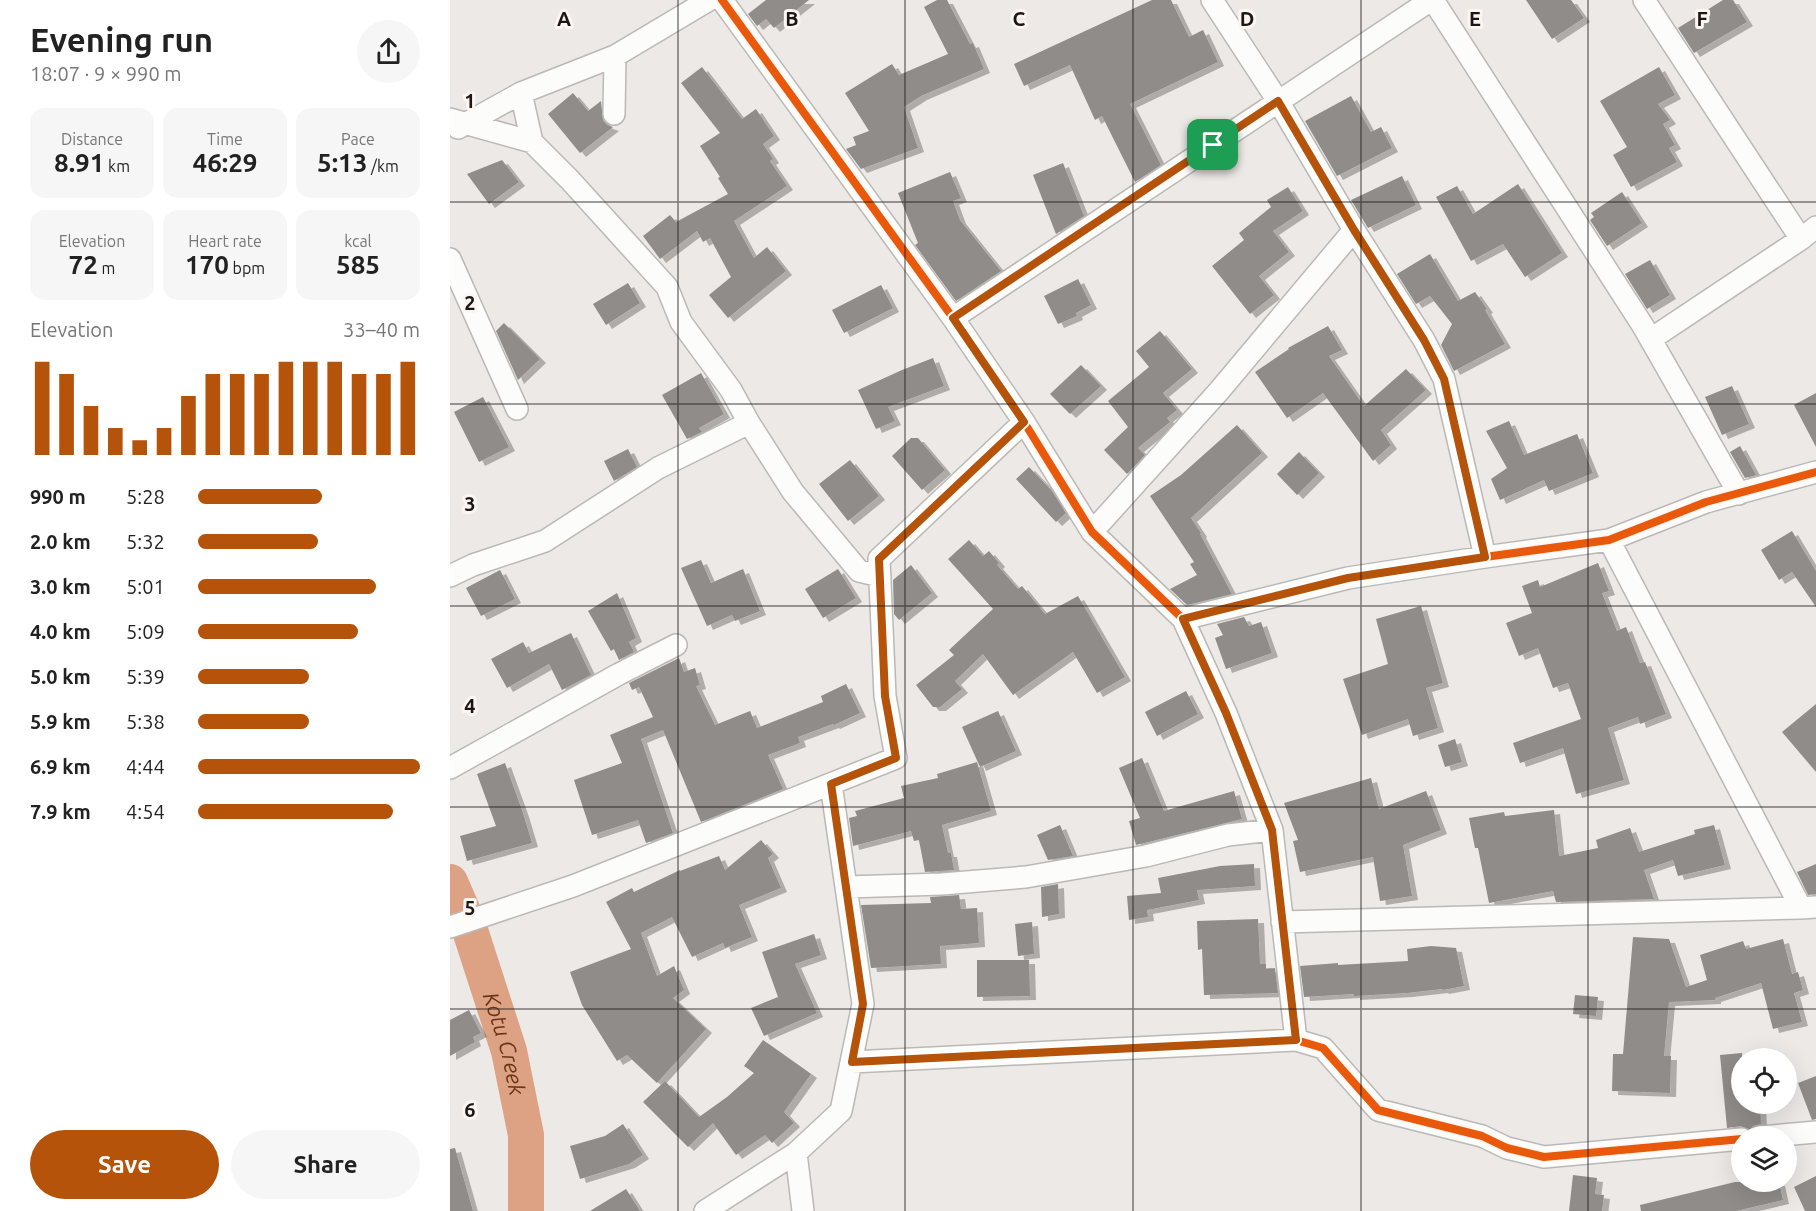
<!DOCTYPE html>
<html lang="en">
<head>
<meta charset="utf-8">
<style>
  body { margin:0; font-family:Ubuntu,sans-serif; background:#f6f6f6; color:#222; height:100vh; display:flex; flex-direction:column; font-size:22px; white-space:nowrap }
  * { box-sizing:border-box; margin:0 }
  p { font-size:20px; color:#767676 }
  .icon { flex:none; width:33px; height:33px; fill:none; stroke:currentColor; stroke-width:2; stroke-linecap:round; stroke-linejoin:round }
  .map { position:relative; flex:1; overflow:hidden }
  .panel { display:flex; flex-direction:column; background:#fff; width:450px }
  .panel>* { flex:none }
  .tools { position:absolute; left:1281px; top:1048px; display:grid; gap:12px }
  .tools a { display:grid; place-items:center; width:66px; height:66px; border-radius:50%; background:#fff; box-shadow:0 6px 24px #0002; font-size:30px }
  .pin { position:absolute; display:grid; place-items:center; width:51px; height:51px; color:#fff; margin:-26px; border-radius:12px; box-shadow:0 3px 9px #0006 }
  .round { display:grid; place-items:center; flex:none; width:63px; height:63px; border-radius:32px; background:#f6f6f6 }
  .overview { display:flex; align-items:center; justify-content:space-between; height:102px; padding:0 30px }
  h1 { font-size:33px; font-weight:600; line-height:45px }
  .stats { display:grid; grid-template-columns:repeat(3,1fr); gap:9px; height:102px; padding:6px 30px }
  .stats div { display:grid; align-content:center; border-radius:15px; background:#f6f6f6; text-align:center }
  .stats b { font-size:26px; font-weight:600 }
  .stats small { font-size:16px; font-weight:400 }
  .stats p { font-size:16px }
  .chart { height:168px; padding:12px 30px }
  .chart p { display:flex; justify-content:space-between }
  .chart svg { width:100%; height:108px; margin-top:6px; stroke:#b45309; stroke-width:6 }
  .cta { display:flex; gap:12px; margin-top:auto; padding:12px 30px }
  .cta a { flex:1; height:69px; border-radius:36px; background:#b45309; color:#fff; font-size:24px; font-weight:600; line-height:69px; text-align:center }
  .cta a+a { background:#f6f6f6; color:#222 }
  ul { padding:0 30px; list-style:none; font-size:20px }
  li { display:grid; grid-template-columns:96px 72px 1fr; align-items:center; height:45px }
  li i { height:15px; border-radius:8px; background:#b45309 }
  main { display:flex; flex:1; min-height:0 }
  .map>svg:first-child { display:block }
</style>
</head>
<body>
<main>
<section class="panel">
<div class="overview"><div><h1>Evening run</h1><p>18:07 · 9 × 990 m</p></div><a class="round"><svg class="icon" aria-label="share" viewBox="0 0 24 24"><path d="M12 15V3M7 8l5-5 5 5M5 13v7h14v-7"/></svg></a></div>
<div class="stats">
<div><p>Distance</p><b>8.91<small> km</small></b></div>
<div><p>Time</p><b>46:29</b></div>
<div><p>Pace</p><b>5:13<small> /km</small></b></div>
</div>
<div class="stats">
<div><p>Elevation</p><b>72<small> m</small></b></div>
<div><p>Heart rate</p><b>170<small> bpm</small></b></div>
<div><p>kcal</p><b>585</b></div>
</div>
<div class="chart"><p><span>Elevation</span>33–40 m</p>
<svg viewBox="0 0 160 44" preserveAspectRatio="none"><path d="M5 44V6M15 44V11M25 44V24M35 44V33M45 44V38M55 44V33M65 44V20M75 44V11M85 44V11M95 44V11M105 44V6M115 44V6M125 44V6M135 44V11M145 44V11M155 44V6"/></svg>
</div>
<ul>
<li><b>990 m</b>5:28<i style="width:56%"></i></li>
<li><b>2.0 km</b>5:32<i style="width:54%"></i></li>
<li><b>3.0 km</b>5:01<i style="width:80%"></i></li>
<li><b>4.0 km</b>5:09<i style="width:72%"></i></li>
<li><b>5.0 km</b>5:39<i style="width:50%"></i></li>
<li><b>5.9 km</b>5:38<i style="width:50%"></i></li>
<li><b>6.9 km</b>4:44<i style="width:100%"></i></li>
<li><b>7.9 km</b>4:54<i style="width:88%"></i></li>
</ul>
<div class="cta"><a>Save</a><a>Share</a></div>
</section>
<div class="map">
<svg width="1366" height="1211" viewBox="0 0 1366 1211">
  <defs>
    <filter id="shadow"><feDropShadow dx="6" dy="4" stdDeviation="0" flood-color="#0004"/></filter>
  </defs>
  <rect width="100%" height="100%" fill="#ede9e7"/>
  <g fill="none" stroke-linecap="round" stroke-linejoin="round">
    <path stroke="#dda284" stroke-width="36" id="s1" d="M0 882 17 921 59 1051 76 1135V1211"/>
  </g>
  <path fill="#8f8c8a" filter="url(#shadow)" d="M316 0H359L324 28 316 19 307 26 298 14Z
    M487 0H497L520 44 523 43 534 69 471 96 454 107 468 148 411 169 396 149 406 145 403 137 419 131 395 93 442 64 449 75 498 54 474 7Z
    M702 0H721L739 37 753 30 768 62 680 104 711 165 685 182 652 116 645 120 620 65 574 86 564 64Z
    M1076 0H1121L1134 18 1102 39Z
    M1273 0H1283L1297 22 1244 53 1228 28Z
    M252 67 292 119 306 109 324 136 313 144 323 159 320 161 337 186 284 221 304 258 317 247 336 271 278 318 259 295 281 277 260 238 253 242 247 231 210 259 193 236 220 215 226 222 278 194 268 178 270 177 250 146 270 133 231 83Z
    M1209 67 1225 95 1208 104 1220 120 1213 124 1225 145 1219 148 1227 162 1181 187 1163 155 1177 147 1150 101Z
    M123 93 138 111 151 101 153 120 157 125 163 127 130 153 98 114Z
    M901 96 921 132 931 127 942 148 887 176 855 121Z
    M52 160 69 182 39 204 17 174Z
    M613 163 634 216 606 234 583 175Z
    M500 172 511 198 503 201 510 220 551 271 506 301 465 245 468 243 448 193Z
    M952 176 966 205 918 228 901 200Z
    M1068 184 1112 253 1075 277 1053 244 1021 261 986 197 1007 186 1023 214Z
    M838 187 853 211 823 231 839 252 809 276 824 295 800 314 762 266 794 240 789 233 821 207 817 200Z
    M1172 192 1192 223 1157 246 1140 220 1144 217 1141 213Z
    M980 254 1008 301 1025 292 1037 309 1035 310 1055 344 1004 371 991 345 1002 324 980 296 966 304 947 274Z
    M1200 260 1220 295 1197 309 1175 274Z
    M628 279 641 305 626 313 627 316 608 324 594 296Z
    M178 283 190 303 156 325 143 304Z
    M431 285 443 308 394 333 382 310Z
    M54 323 90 359 68 380 46 331Z
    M878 326 892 350 879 356 914 406 956 369 976 390 931 430 941 445 923 461 873 393 837 418 805 372 839 349 838 348Z
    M710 331 742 369 713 393 727 410 717 418 720 422 688 448 695 455 677 474 654 450 678 427 658 401 699 367 686 351Z
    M483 358 494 386 438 407 445 421 426 429 408 390 452 370Z
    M631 365 651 386 620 414 600 394Z
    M251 373 274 414 249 428 252 432 237 439 212 395Z
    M1282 386 1299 424 1272 435 1255 397Z
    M1366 393V447L1344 405Z
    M33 397 59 447 29 462 4 412Z
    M1059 421 1074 455 1127 434 1143 473 1099 491 1094 480 1050 500 1041 479 1057 468 1036 431Z
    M787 425 812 453 741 518 751 533 750 534 782 594 737 605 720 589 747 575 740 564 744 562 700 496 731 475Z
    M461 438H468L495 470 472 490 442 456Z
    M1290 446 1306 475 1295 478 1280 452Z
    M178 449 187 467 164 481 154 461Z
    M849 452 869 473 847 495 827 474Z
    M400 460 429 496 398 521 369 484Z
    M579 467 602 491 616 513 606 522 566 479Z
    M1342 531 1366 571V607L1342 572 1329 580 1311 550Z
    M519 540 533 556 539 551 549 563 547 565 568 589 572 586 595 614 628 596 675 677 647 693 623 652 563 695 533 654 505 681 512 689 490 707H483L466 685 504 655 499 650 543 609 498 559Z
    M251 560 261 583 293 569 310 611 285 621 282 615 257 626 231 568Z
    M1148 563 1159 591 1152 593 1167 631 1176 627 1190 663 1195 662 1216 714 1190 724 1188 717 1158 728 1174 780 1126 794 1113 748 1070 763 1063 743 1131 719 1118 683 1103 688 1088 648 1069 656 1056 623 1082 613 1072 586 1088 580 1090 587Z
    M461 565 482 593 449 620 444 614 443 580Z
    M388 569 406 598 373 618 355 589Z
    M50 570 65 599 31 616 16 588Z
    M167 593 186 638 179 642 184 652 169 660 164 649 161 651 138 611Z
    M971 606 993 683 976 688 988 728 963 736 958 719 912 735 893 679 938 664 926 619Z
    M794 617 799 626 811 622 822 653 776 669 765 638 773 635 767 624Z
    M121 633 141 675 112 690 99 664 57 688 41 659 73 642 79 653Z
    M229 658 234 672 245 668 250 685 246 686 265 725 300 711 307 728 373 702 371 696 396 684 410 713 384 725 383 724 348 737 350 743 318 755 333 789 251 822 213 730 191 739 223 833 196 843 188 820 142 835 124 780 172 763 160 735 203 717 189 687 182 690 179 683Z
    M736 691 748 714 707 736 695 712Z
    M1366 704V772L1332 732Z
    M548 711 566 751 530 767 512 727Z
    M1005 739 1012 762 995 767 988 745Z
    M692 758 714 811 784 791 792 819 686 845 679 821 690 818 669 768Z
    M527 762 541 811 492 825 498 853H501L504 870 475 872 469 840 464 841 461 831 403 846 399 818 407 816 405 811 454 798 451 786 488 778 487 774Z
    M55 763 73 813 82 843 17 861 10 836 46 826 27 774Z
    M921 778 929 809 976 791 991 830 953 845 962 896 930 901 923 857 850 872 843 841 848 840 834 803Z
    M1104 810 1109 856 1148 848 1146 840 1180 828 1189 852 1245 834 1244 830 1264 825 1275 865 1228 876 1223 860 1194 870 1204 899 1106 902 1103 891 1039 903 1028 848H1025L1019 818 1054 812 1055 816Z
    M610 825 623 856 598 860 587 835Z
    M311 840 323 854 318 858 331 888 289 905 302 937 275 948 273 943 242 957 222 917 191 933 207 976 224 966 234 990 223 998 256 1029 207 1083 177 1055 167 1061 132 1005 120 972 181 949 156 902 182 888 184 892 230 870V871L269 856 275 870Z
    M804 864 805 886 747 890 749 900 697 910 698 917 679 920 677 896 711 893 708 878 770 866Z
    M1366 864V894L1358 895 1347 872Z
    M608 884 609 914 592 917 591 887Z
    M509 895 511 909 527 908 529 943 490 946 491 964 421 968 411 905 481 903 480 897Z
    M808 919 810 964H816V969L825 968 828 993 754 995 752 949 748 950 747 921Z
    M582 922 584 954 568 956 565 924Z
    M364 934 371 955 345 964 367 1013 314 1036 301 1008 328 997 312 952Z
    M1183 937 1219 939 1236 987 1257 980 1250 955 1293 941 1296 949 1333 939 1342 974 1348 972 1353 990 1344 993 1352 1022 1323 1029 1311 983 1265 998V1000L1219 1002 1214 1056H1221L1220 1093 1162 1091 1163 1054H1173Z
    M981 946 1006 948 1014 986 993 990 992 989 957 993 904 996V994L854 997 850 966 888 963V965L958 961 957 949Z
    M527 960H579L580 996 527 997Z
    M1125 995 1148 997 1146 1016 1123 1014Z
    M19 1010 31 1033 23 1037 25 1042 0 1056V1020Z
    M313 1040 361 1074 334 1112 344 1123 322 1143 315 1135 286 1155 263 1123 238 1147 193 1102 215 1081 249 1117 277 1097 304 1073 294 1066Z
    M1292 1053V1104H1310L1311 1124 1303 1126 1300 1130 1291 1126 1277 1128 1270 1055Z
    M1366 1076V1119L1362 1120 1348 1083Z
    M173 1124 193 1155 179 1164 130 1179 120 1146 155 1136Z
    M5 1148 23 1211H0V1149Z
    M1123 1175 1147 1178 1145 1194 1154 1195 1152 1211H1119Z
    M1366 1176V1211H1355L1344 1187Z
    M1285 1182H1329L1333 1200 1286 1211H1191L1190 1205Z
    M176 1189 190 1211H140Z"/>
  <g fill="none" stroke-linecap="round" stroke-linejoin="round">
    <g stroke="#bbb8b6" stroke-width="24">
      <path id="street" d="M272 0 503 318 574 422 642 532 733 619 898 578 1035 557 1159 540 1256 502 1366 472
        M762 0 828 101 904 230 974 340 994 379 1035 557
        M983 0 1193 326 1289 494
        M1194 0 1351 239
        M71 93 82 142
        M164 114 165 56 259 0
        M0 119 82 142 120 180 217 287 231 322 281 390 299 423 343 492 409 571 430 576
        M8 128 71 93 165 56
        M0 259 67 409
        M503 318 981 0
        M1201 339 1351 239 1366 227
        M642 532 769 391 904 230
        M1159 540 1351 908
        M0 576 23 565 95 541 208 468 299 423
        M733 619 776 713 822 830 846 1040
        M0 768 169 674 226 645
        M397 887 492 884 576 877 696 856 778 835 822 830
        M832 922 1351 908 1366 907
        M0 927 123 886 446 758 435 696 429 559 574 422
        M402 1062 846 1040 873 1048 928 1110 1032 1136 1057 1148 1094 1157 1292 1139
        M1310 1137 1366 1132
        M346 1153 353 1211
        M255 1211 346 1153 391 1111 413 1004 381 784"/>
    </g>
    <use href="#street" stroke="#fcfcfb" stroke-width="21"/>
    <g stroke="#fef5f1" stroke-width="11">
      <path id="cycleway" d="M272 0 503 318 574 422 642 532 733 619 898 578 1035 557 1159 540 1256 502 1366 472
        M402 1062 846 1040 873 1048 928 1110 1032 1136 1057 1148 1094 1157 1292 1139"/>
    </g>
    <use href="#cycleway" stroke="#e8590c" stroke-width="8"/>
  </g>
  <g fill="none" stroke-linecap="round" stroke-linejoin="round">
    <g stroke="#fff" stroke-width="12">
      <path id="route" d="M828 101 904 230 974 340 994 379 1035 557 898 578 733 619 776 713 822 830 846 1040 402 1062 413 1004 381 784 446 758 435 696 429 559 574 422 503 318Z"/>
    </g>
    <use href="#route" stroke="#b45309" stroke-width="8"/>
  </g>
  <path fill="none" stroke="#1a1816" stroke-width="1.5" stroke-opacity="0.55" d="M228 0V1211M455 0V1211M683 0V1211M911 0V1211M1138 0V1211M0 202H1366M0 404H1366M0 606H1366M0 807H1366M0 1009H1366"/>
  <g text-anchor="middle" stroke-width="6" stroke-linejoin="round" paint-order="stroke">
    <g font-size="22" font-style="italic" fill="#6a3416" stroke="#fef5f1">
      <text dy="8" stroke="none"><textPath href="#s1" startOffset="171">Kotu Creek</textPath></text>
    </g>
  </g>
  <g font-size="20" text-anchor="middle" font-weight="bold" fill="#1a1816" stroke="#fef5f1" stroke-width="6" stroke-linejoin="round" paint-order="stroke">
    <text x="114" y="26">A</text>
    <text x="342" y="26">B</text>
    <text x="569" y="26">C</text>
    <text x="797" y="26">D</text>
    <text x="1025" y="26">E</text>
    <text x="1252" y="26">F</text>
    <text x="20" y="108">1</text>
    <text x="20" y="310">2</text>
    <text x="20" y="511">3</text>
    <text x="20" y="713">4</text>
    <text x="20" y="915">5</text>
    <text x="20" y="1117">6</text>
  </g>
</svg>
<div class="tools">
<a><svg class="icon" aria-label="locate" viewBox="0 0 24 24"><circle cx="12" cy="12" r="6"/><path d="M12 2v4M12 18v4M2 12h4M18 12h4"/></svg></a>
<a><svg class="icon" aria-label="layers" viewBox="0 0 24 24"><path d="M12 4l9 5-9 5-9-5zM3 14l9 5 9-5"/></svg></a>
</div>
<div class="pin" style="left:763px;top:145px;background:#1e9e55"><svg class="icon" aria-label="arrive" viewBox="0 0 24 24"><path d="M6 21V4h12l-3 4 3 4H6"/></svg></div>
</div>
</main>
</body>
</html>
